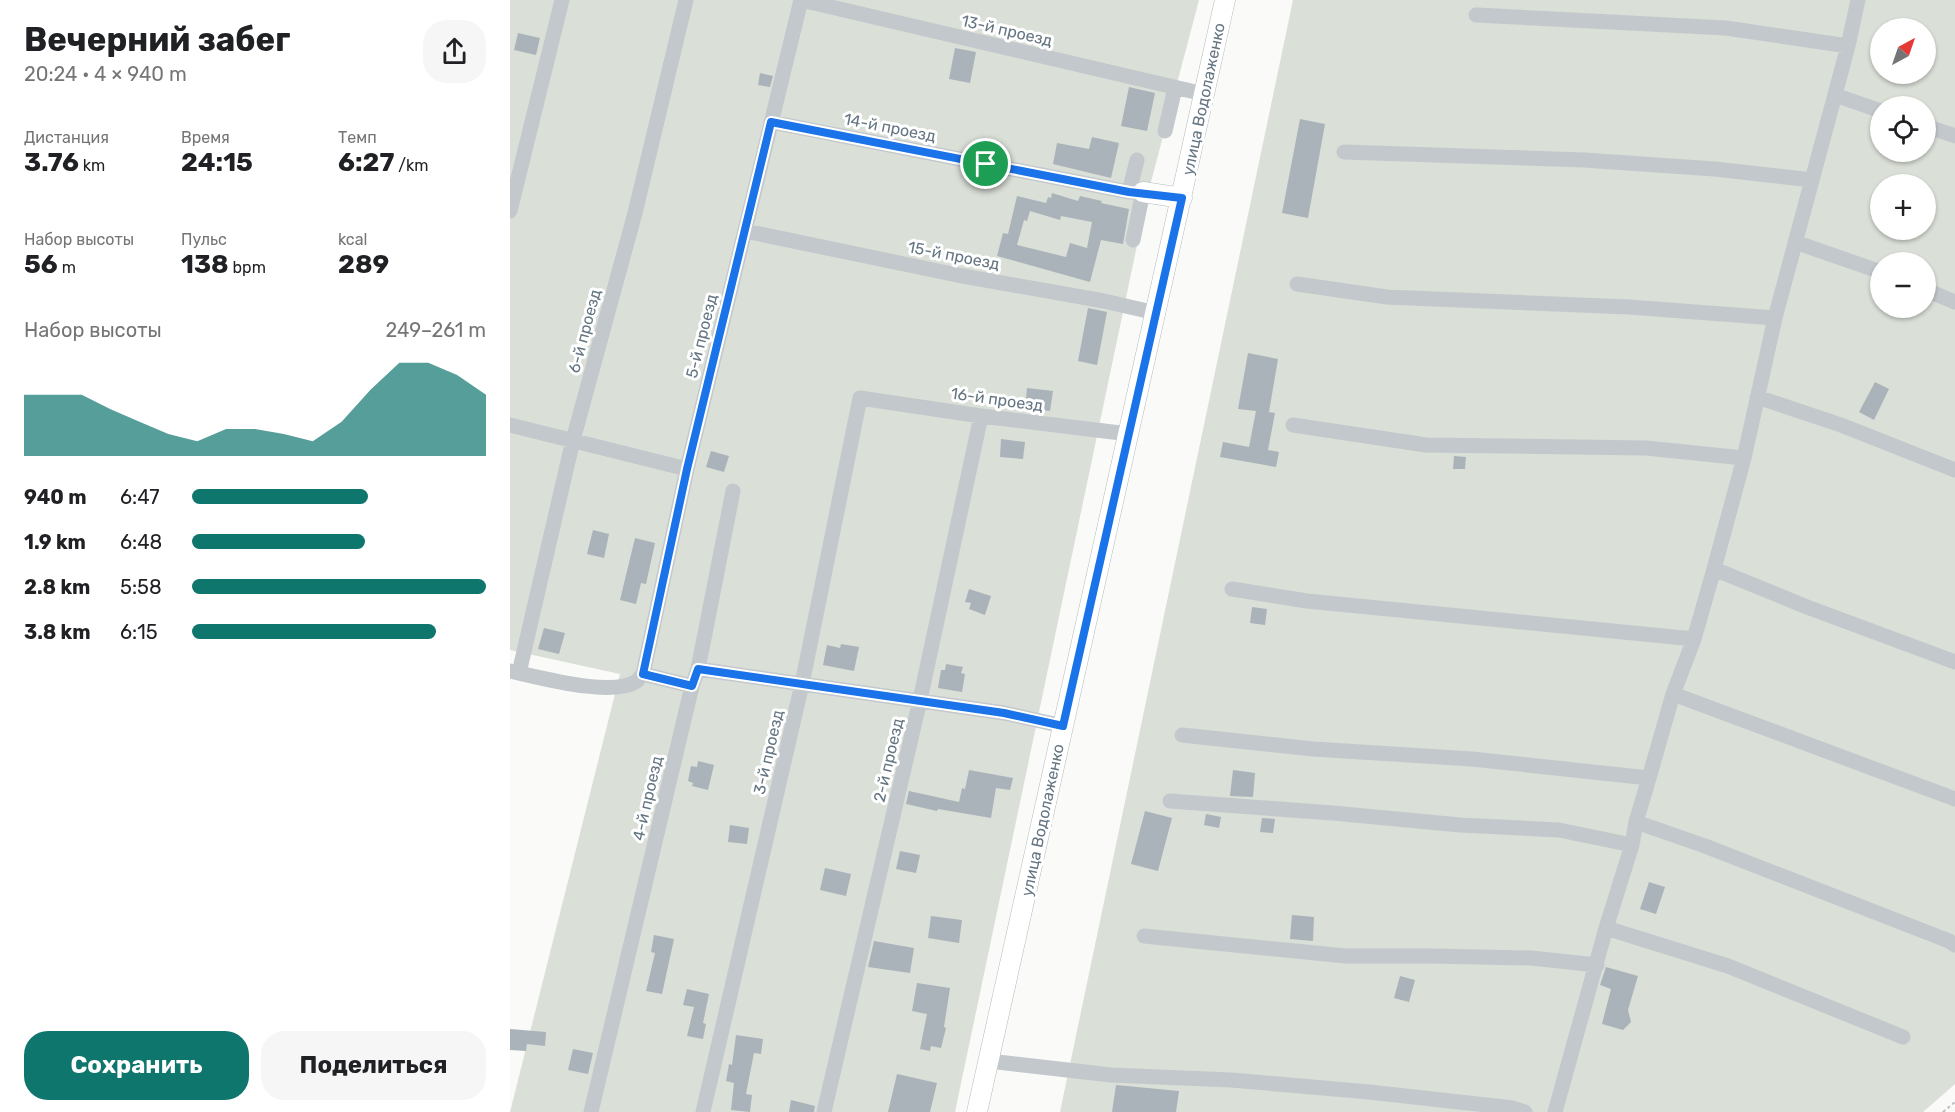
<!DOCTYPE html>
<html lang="ru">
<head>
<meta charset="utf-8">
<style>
  body { margin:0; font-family:Rubik,sans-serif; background:#f6f6f6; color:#202124; height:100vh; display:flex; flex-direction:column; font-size:22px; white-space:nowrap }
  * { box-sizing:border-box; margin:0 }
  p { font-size:20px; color:#757577 }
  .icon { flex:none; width:33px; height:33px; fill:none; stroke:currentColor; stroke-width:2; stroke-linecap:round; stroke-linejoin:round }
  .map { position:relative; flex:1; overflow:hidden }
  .sheet { display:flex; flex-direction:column; background:#fff; width:510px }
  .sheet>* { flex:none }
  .needle { width:39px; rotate:40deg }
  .buttons { position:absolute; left:1360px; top:18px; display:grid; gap:12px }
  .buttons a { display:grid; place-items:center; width:66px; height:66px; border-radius:50%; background:#fff; box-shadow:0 2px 4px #0004; font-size:30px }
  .pin { position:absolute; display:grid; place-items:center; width:51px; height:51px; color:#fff; margin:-26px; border:3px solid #fff; border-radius:50%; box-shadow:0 2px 6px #0007 }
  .round { display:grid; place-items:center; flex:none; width:63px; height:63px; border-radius:24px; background:#f6f6f6 }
  .overview { display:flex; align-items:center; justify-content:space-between; height:102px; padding:0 24px }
  h1 { font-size:33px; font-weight:700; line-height:45px }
  .stats { display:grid; grid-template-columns:repeat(3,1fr); gap:9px; height:102px; padding:6px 24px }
  .stats div { display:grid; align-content:center }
  .stats b { font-size:26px; font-weight:700 }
  .stats small { font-size:16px; font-weight:400 }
  .stats p { font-size:16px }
  .chart { height:168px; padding:12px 24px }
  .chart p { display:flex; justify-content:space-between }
  .chart svg { width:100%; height:108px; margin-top:6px; fill:#0f766e; opacity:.7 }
  .cta { display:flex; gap:12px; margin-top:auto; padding:12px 24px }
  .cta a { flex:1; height:69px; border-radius:24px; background:#0f766e; color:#fff; font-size:24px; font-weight:700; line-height:69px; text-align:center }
  .cta a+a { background:#f6f6f6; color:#202124 }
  ul { padding:0 24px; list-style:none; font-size:20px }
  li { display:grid; grid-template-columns:96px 72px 1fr; align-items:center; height:45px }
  li i { height:15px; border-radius:8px; background:#0f766e }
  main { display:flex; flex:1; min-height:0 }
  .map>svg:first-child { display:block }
</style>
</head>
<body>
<main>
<section class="sheet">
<div class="overview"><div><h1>Вечерний забег</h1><p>20:24 · 4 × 940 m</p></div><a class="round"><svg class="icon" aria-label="share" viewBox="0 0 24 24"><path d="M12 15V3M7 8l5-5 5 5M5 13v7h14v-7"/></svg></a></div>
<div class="stats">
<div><p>Дистанция</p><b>3.76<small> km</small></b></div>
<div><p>Время</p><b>24:15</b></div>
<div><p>Темп</p><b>6:27<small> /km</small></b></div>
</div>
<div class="stats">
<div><p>Набор высоты</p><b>56<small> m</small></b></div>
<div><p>Пульс</p><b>138<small> bpm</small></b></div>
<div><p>kcal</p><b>289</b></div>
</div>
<div class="chart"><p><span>Набор высоты</span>249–261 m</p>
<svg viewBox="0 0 160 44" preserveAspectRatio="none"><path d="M0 44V19L10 19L20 19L30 25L40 30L50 35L60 38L70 33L80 33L90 35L100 38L110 30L120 17L130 6L140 6L150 11L160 19V44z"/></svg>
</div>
<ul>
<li><b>940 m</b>6:47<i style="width:60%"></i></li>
<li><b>1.9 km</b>6:48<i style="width:59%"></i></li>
<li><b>2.8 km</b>5:58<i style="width:100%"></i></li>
<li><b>3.8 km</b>6:15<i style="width:83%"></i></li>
</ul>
<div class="cta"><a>Сохранить</a><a>Поделиться</a></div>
</section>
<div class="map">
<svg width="1445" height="1112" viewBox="0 0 1445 1112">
  <rect width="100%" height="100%" fill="#fafaf8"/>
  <path fill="#dadfd7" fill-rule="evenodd" d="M0 0H689L638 193 445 1112H0L110 674 0 650Z
    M783 0H1445V1084L1413 1112H550ZM1371 28H1416V74H1371ZM1371 106H1416V152H1371ZM1371 184H1416V230H1371ZM1371 262H1416V308H1371Z"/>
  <path fill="#aab3b9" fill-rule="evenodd" d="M8 33 30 38 26 55 4 50Z
    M445 48 466 52 460 83 439 79Z
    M250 73 263 76 260 87 248 85Z
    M619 87 645 93 637 131 611 126Z
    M790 119 815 124 798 218 772 213Z
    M582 137 609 143 601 178 543 164 547 143 579 149Z
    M542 193 568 201 570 196 592 201 591 203 619 209 613 244 591 240 580 282 487 256 493 233 498 234 507 196 536 203 538 197 541 198ZM520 211 550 220 551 216 582 222 577 248 560 243 556 257 507 245 514 220 517 221Z
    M578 308 597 312 587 365 568 361Z
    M738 353 768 359 759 412 765 413 758 450 769 452 766 467 710 457 713 442 739 447 746 411 728 409Z
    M1365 382 1379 389 1364 420 1349 412Z
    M517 388 543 391 540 411 515 408Z
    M491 439 515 442 513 459 490 457Z
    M201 451 219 456 214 472 196 467Z
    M944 456 956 457 955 469H943Z
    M83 530 99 534 94 558 77 554Z
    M125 538 145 543 136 584 131 583 126 604 110 600Z
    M459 589 481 596 475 615 459 609 461 603 455 602Z
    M742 607 757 609 755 625 740 623Z
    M34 628 55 633 49 654 28 649Z
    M331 644 349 647 344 671 313 665 317 645 330 648Z
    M436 664 453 667 451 673 455 674 452 692 428 688 431 670H435Z
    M188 761 204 765 198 790 182 786 183 783 178 781 181 766 187 767Z
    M459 770 503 778 500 790 486 788 481 818 428 809 427 811 396 804 399 791 449 802 452 788 455 789Z
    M723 770 745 773 743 797 720 796Z
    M635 811 662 818 648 871 621 864Z
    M696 814 711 817 709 828 694 825Z
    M752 818 765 819 763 833 750 832Z
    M220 825 239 828 237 844 218 842Z
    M390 851 410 855 406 873 386 869Z
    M315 868 341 874 336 896 310 890Z
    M1139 882 1155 887 1146 914 1130 909Z
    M782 915 804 917 803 941 780 939Z
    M421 916 452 920 449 943 418 938Z
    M144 935 164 939 152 994 136 991 145 953 141 952Z
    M364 941 404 948 400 973 358 967Z
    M1096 967 1128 976 1118 1010 1121 1022 1113 1030 1092 1024 1101 989 1090 985Z
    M890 976 905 980 899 1002 884 998Z
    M407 983 440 988 434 1027 436 1028 431 1048 421 1046 420 1051 410 1049 417 1014 402 1011Z
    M177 989 199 994 193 1023 196 1024 193 1039 177 1036 184 1007 173 1005Z
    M0 1029 36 1032 35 1046 17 1044 16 1051 0 1050Z
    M226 1035 253 1039 251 1054 244 1053 236 1094 242 1095 240 1112 221 1110 224 1083 216 1081 219 1064 222 1065Z
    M63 1049 83 1053 78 1074 58 1070Z
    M387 1074 427 1083 420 1112H378Z
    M606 1085 669 1091 666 1112H602Z
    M281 1100 305 1106 304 1112H279Z"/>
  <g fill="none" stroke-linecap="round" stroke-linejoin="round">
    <g stroke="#b5babe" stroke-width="21">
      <path id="major" d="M633 192 672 198
        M467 1112 715 0"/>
    </g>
    <path stroke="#bbbfc2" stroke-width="2" stroke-dasharray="3 3" stroke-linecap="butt" d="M1433 1112 1445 1102"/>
    <path stroke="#c3c8cc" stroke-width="15" d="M291 0 694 94
      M966 15 1216 28 1338 46
      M1325 95 1371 111
      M261 122 619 192H633L623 240
      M1416 126 1445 136
      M655 131 665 88
      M834 152 1074 160 1205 169 1302 180
      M619 192 627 160
      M0 211 52 0
      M235 231 447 275 594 301 646 313
      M1285 242 1371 272
      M787 284 877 297 1119 307 1265 318
      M1416 290 1445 302
      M1247 397 1331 425 1445 470
      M0 425 177 469
      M783 425 916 445 1136 448 1234 458
      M1204 569 1297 607 1445 662
      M722 589 797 601 1184 639
      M188 669 494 713 553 726
      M0 671C29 677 102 698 127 681 127 681 132 674 133 674L177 469 291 0
      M9 673 63 440 125 213 176 0
      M133 674 182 686
      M1163 694 1445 799
      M672 735 803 749 962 759 1139 778
      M660 801 823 813 950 825 1049 830 1122 845
      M1126 822 1195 846 1439 941 1445 945
      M1096 928 1218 966 1393 1037
      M634 936 836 956H922L1021 958 1087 965
      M479 1061 601 1075 721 1080 859 1092 1003 1108 1015 1112
      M81 1112 182 686 188 669 223 491
      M193 1112 292 684 350 398 471 416 619 434
      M314 1112 410 700 471 416
      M1045 1112 1096 928 1122 845 1126 822 1139 778 1163 694 1184 639 1204 569 1234 458 1265 318 1338 46 1348 0"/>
    <use href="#major" stroke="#fff" stroke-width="20"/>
  </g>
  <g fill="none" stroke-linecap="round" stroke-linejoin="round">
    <g stroke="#fff" stroke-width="12">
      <path id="route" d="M261 122 619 192 672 198 553 726 494 713 188 669 182 686 133 674 177 469Z"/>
    </g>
    <use href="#route" stroke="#1a73e8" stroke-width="8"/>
  </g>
  <g text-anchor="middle" stroke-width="6" stroke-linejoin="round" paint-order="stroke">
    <g font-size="16" fill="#657683" stroke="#fff">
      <text transform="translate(497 30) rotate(13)" y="6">13-й проезд</text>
      <text transform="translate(693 99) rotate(-78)" y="6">улица Водолаженко</text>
      <text transform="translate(380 127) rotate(11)" y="6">14-й проезд</text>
      <text transform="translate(444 255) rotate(11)" y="6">15-й проезд</text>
      <text transform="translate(74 331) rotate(-75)" y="6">6-й проезд</text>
      <text transform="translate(191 336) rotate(-76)" y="6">5-й проезд</text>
      <text transform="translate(487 399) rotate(8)" y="6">16-й проезд</text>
      <text transform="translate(258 752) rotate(-77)" y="6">3-й проезд</text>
      <text transform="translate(378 760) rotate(-77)" y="6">2-й проезд</text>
      <text transform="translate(137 798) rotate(-77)" y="6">4-й проезд</text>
      <text transform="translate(532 820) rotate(-78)" y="6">улица Водолаженко</text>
    </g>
  </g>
</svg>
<div class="buttons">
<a><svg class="needle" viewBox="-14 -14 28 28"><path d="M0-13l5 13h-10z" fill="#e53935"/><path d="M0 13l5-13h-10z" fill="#757577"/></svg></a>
<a><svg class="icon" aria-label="locate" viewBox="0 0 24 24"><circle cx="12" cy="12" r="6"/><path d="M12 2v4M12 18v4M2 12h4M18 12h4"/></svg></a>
<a>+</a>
<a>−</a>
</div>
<div class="pin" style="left:476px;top:164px;background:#1e9e55"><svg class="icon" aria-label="arrive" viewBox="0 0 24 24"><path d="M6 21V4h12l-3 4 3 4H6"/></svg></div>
</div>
</main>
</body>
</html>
